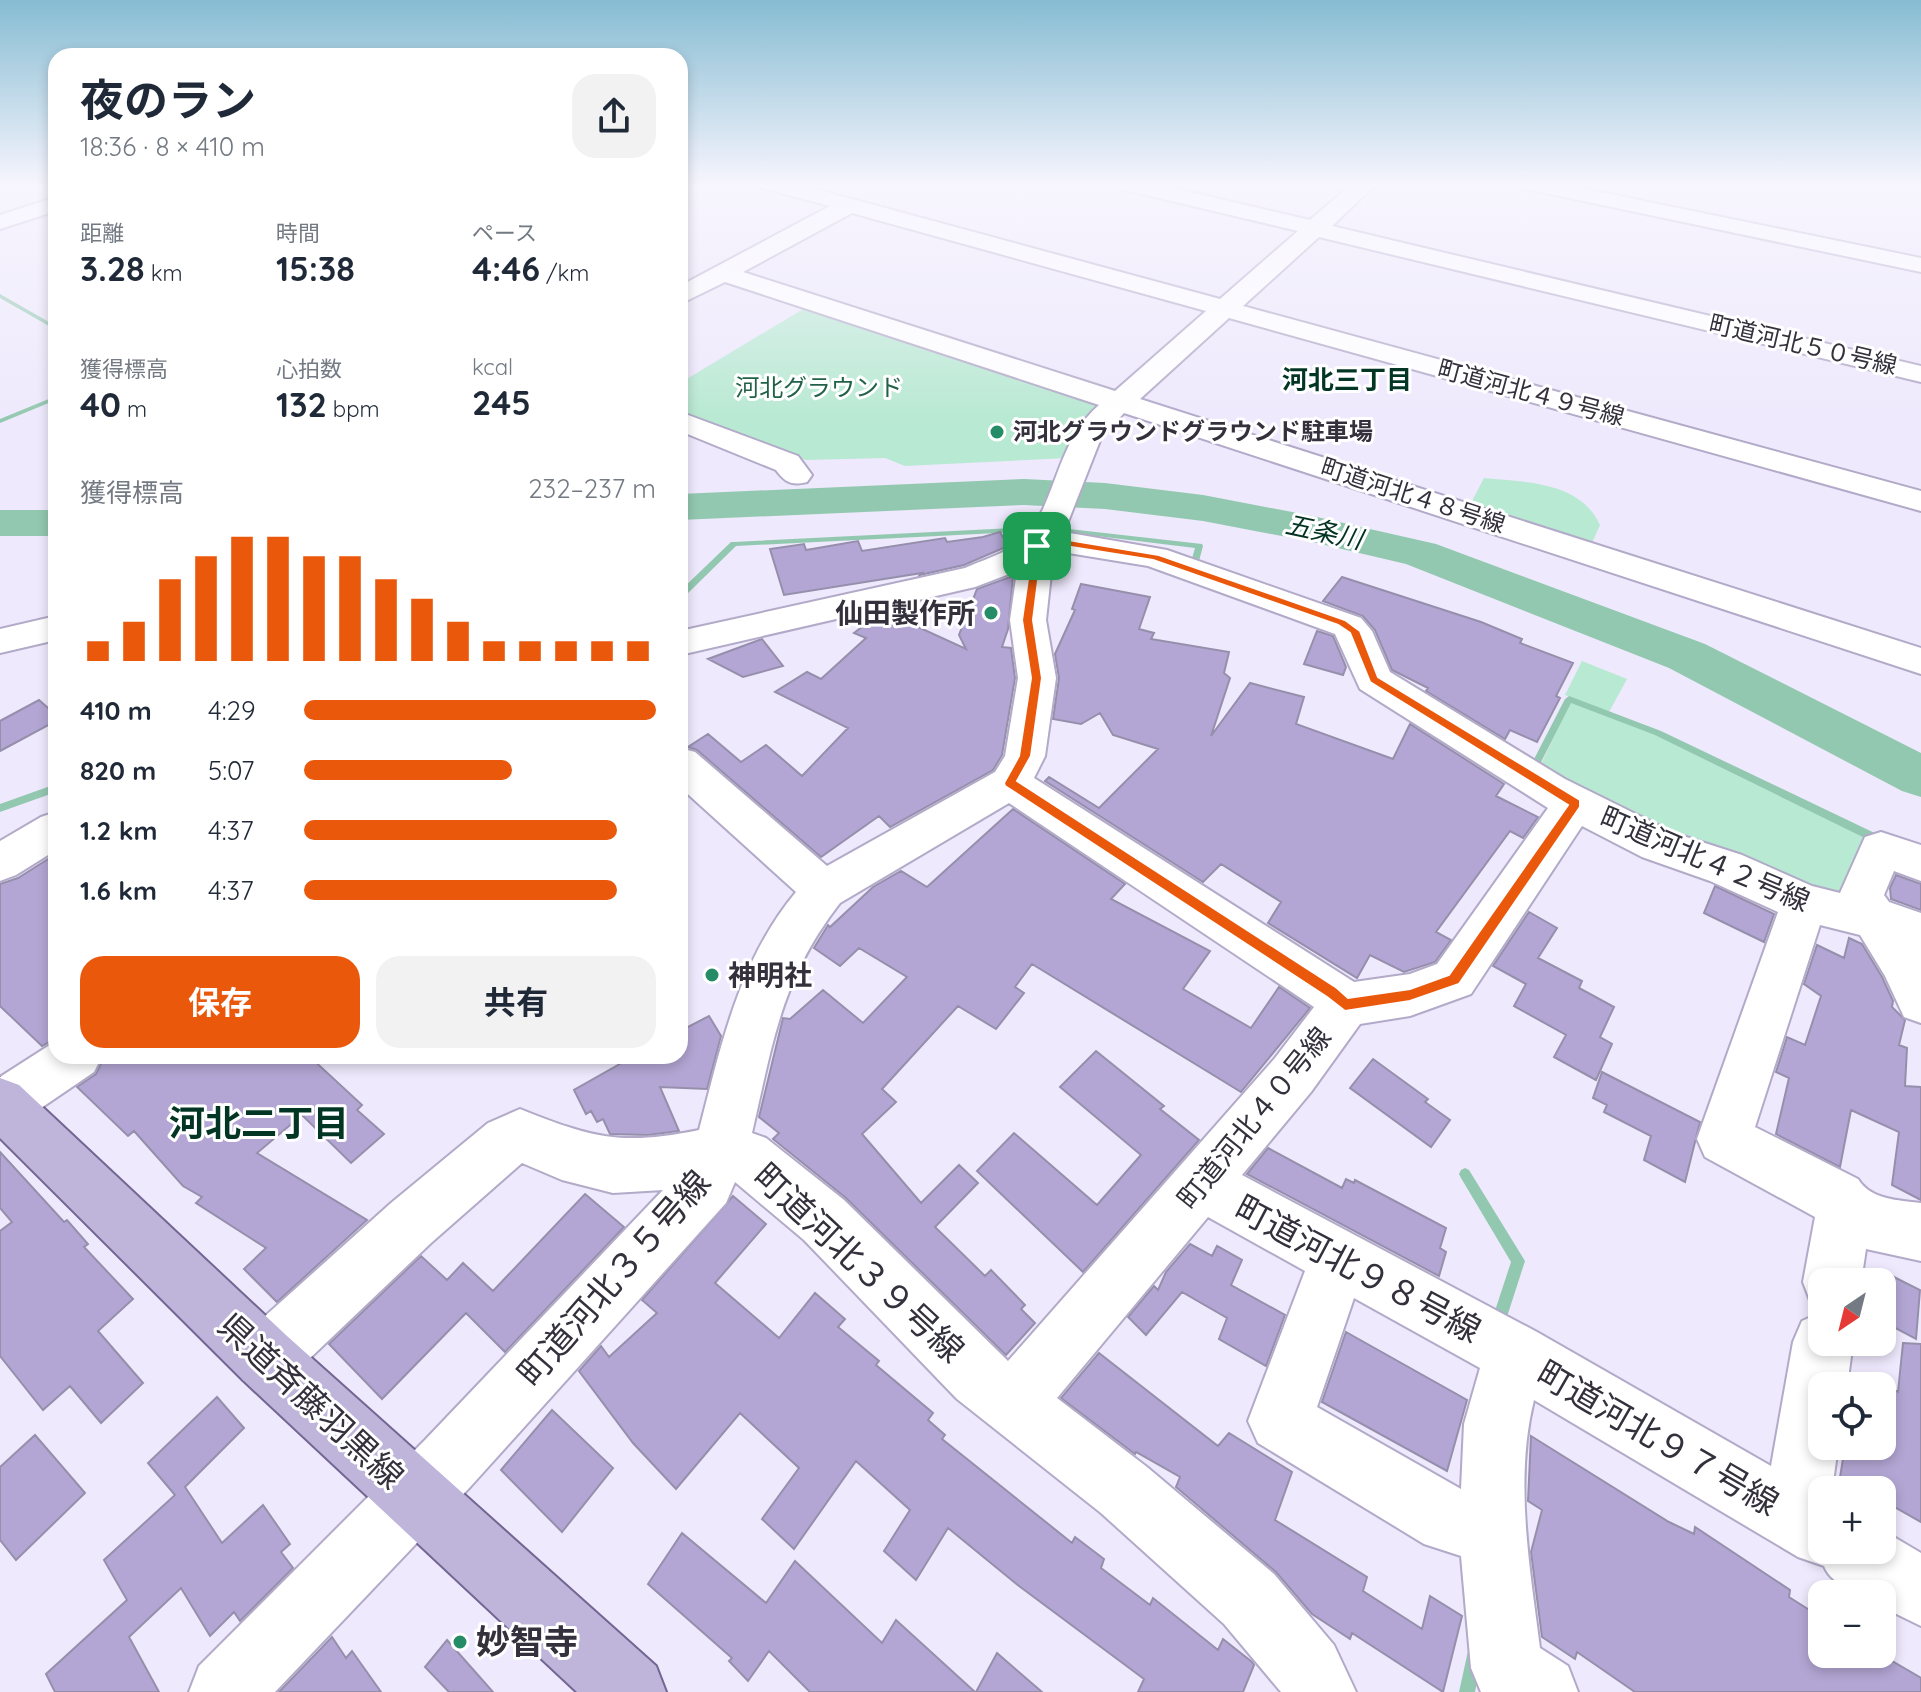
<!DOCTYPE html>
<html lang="ja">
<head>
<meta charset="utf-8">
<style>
  body { margin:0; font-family:Quicksand,"Noto Sans JP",sans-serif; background:#f2f2f3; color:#1f2937; height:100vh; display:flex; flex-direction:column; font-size:30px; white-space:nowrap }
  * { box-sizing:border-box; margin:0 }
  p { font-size:26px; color:#747a83 }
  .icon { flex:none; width:44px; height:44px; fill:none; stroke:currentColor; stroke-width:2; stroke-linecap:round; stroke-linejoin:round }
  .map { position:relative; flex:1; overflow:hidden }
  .panel { position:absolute; left:48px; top:48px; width:640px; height:1016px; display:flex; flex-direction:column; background:#fff; border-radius:24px; box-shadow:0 4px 12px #0003 }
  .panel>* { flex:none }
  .needle { width:52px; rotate:215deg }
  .fabs { position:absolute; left:1808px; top:1268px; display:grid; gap:16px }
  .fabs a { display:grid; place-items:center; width:88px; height:88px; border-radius:16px; background:#fff; box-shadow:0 4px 12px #0003; font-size:40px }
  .pin { position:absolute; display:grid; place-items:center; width:68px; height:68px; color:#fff; margin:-34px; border-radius:16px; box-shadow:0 4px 12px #0006 }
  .round { display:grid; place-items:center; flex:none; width:84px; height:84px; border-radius:24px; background:#f2f2f3 }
  .summary { display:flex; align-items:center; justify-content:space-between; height:136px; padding:0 32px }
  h1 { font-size:44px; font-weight:700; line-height:60px }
  .figures { display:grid; grid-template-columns:repeat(3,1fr); gap:12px; height:136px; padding:8px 32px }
  .figures div { display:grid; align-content:center }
  .figures b { font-size:34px; font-weight:700 }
  .figures small { font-size:22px; font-weight:400 }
  .figures p { font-size:22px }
  .chart { height:224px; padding:16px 32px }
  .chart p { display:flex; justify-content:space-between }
  .chart svg { width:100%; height:144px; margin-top:8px; stroke:#ea580c; stroke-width:6 }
  .primary-button { display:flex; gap:16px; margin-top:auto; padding:16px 32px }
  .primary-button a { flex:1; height:92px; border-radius:24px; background:#ea580c; color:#fff; font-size:32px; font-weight:700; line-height:92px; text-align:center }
  .primary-button a+a { background:#f2f2f3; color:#1f2937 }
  ul { padding:0 32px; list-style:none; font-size:26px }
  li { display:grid; grid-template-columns:128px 96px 1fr; align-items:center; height:60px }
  li i { height:20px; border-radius:10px; background:#ea580c }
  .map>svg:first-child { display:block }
</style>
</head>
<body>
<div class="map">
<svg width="1921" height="1692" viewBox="0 0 1921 1692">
  <rect width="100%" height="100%" fill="#eee9fc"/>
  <path fill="#b8e9d2" d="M805 308 1097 404 1099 408 1067 458 905 466 885 458 806 460 680 411V383Z
    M1484 478C1524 482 1580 481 1600 525L1591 545 1470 505Z
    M1582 661 1627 679 1609 712 1565 695Z
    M1570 702 1658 735 1872 839 1845 889 1816 897 1537 773Z"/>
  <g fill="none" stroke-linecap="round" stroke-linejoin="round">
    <path fill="#93c8b0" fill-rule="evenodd" d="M0 294 56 326V330L0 298Z
      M56 396V400L0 423V419Z
      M1033 527H1036V531L736 546 683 598 680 599V591L731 542H734Z
      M1069 529 1202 544 1203 546 1199 561 1208 565 1204 567 1192 564 1191 562 1195 548 1072 533H1069Z
      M1569 696 1661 731 1883 837 1884 840 1883 843H1875L1655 735 1571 703 1537 770H1531L1524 765 1526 763H1532L1565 699Z
      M56 784V792L0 812V804Z
      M1465 1168 1469 1170 1525 1261 1504 1326 1502 1331 1497 1333 1492 1331 1490 1326 1511 1262 1461 1178 1459 1174 1461 1170Z
      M1474 1649 1480 1651 1482 1657 1475 1692H1459L1468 1651Z"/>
    <path fill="#93c8b0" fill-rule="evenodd" d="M1024 479 1105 483 1203 495 1308 515 1436 544 1705 644 1921 753V797L1902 791 1669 668 1406 564 1308 541 1203 521 1105 509 1024 505 680 520V494Z
      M0 510H56V536H0Z"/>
  </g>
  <path fill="#b3a6d4" stroke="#968fac" stroke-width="2" d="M1000 532 1008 546 964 565 920 575 922 573 784 595 770 549 804 544 806 550 858 541 862 551 945 538 947 542 983 537Z
    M1013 576 1008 629 1002 647 1011 648 1015 678 1002 755 993 770 890 827 879 816 821 857 697 750 688 747 708 734 741 762 766 745 802 776 848 728 775 692 807 672 821 679 866 638 854 633 883 611 966 649 959 635 977 589Z
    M1342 577 1481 622 1522 639 1520 643 1573 663 1556 696 1560 698 1537 742 1510 730 1505 739 1426 691 1428 688 1392 670 1375 630 1363 616 1323 601Z
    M1081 584 1150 597 1139 629 1154 633 1151 639 1229 652 1224 673 1230 678 1211 736 1250 683 1304 697 1296 724 1393 759 1410 724 1504 784 1496 796 1538 817 1523 838 1510 831 1436 932 1451 940 1435 962 1404 972 1370 955 1357 978 1268 923 1281 902 1221 864 1203 882 1045 781 1049 777 1099 808 1158 749 1113 735 1100 713 1081 724 1053 719 1059 678 1055 654 1075 610 1072 609Z
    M1317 631 1333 636 1346 667 1343 675 1304 664Z
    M762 639 783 666 743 677 708 659Z
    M39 700 56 715V721L0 751V721Z
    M1013 809 1125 884 1111 899 1210 951 1183 989 1251 1028 1279 987 1310 1008 1241 1092 1032 964 1015 987 1024 993 996 1029 958 1006 882 1089 896 1102 862 1134 921 1203 959 1165 978 1183 935 1227 985 1276 991 1270 1025 1305 1021 1309 1035 1323 1006 1355 846 1198 773 1139 779 1133 759 1117 783 1018 790 1019 823 990 863 1023 907 977 859 948 840 966 814 948 828 925 830 927 873 887 901 871 927 887Z
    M56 854V1038L42 1046 0 1006V884L18 878Z
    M1896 875 1921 884V910L1891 899 1890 888Z
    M1715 886 1774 914 1764 942 1704 913Z
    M1529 912 1557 928 1538 958 1582 981 1579 988 1614 1007 1600 1037 1612 1044 1596 1080 1554 1057 1566 1035 1514 1006 1526 984 1493 966Z
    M1849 938 1862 944 1882 977 1893 1001 1892 1007 1905 1020 1899 1045 1907 1048 1905 1086 1921 1087V1200L1892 1185 1899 1132 1851 1110 1840 1167 1776 1134 1789 1078 1776 1072 1787 1037 1805 1045 1821 996 1804 984 1817 945 1844 958Z
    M709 1016 721 1036 707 1089 660 1087 679 1131 648 1135 610 1134 603 1119 597 1122 591 1111 586 1114 574 1090 634 1056H680V1031Z
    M1096 1051 1164 1106 1160 1109 1199 1140 1083 1272 977 1171 1014 1133 1097 1205 1141 1155 1060 1087Z
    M105 1056H309L362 1105 357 1110 384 1134 351 1163 302 1115 257 1153 367 1220 277 1302 244 1269 266 1248 196 1203 202 1197 183 1186 134 1131 128 1136 77 1087 96 1074Z
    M1373 1059 1428 1099 1425 1102 1450 1120 1431 1147 1350 1088Z
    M1602 1072 1700 1122 1685 1182 1644 1160 1651 1136 1604 1112 1607 1105 1593 1098Z
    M1268 1148 1342 1188 1346 1179 1354 1183 1355 1180 1446 1228 1440 1248 1446 1252 1439 1276 1247 1174Z
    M0 1152 64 1222 67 1220 88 1244 84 1247 133 1299 98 1331 143 1383 101 1423 70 1386 43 1410 0 1356V1231L12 1222 0 1208Z
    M585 1194 624 1227 505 1352 466 1313 382 1399 329 1344 421 1256 447 1280 463 1263 493 1291Z
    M733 1196 766 1224 715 1283 779 1338 815 1293 845 1319 838 1327 879 1361 876 1365 933 1413 928 1420 945 1435 942 1439 1072 1543 1075 1537 1104 1559 1101 1568 1150 1605 1153 1598 1218 1650 1223 1639 1252 1662 1254 1665 1243 1692H1138L1144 1679 1019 1586 948 1528 916 1580 884 1551 910 1510 856 1461 794 1549 762 1519 799 1468 740 1413 676 1489 633 1443 579 1371 601 1346 609 1357 657 1313 642 1300Z
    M1190 1244 1212 1256 1217 1246 1242 1260 1231 1285 1285 1315 1266 1366 1219 1339 1227 1318 1182 1292 1146 1335 1128 1317 1154 1286 1158 1290 1166 1272Z
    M1882 1271 1920 1290 1916 1339 1882 1321Z
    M1346 1332 1467 1400 1447 1471 1322 1402Z
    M1903 1343 1921 1344V1522L1882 1500V1490H1838L1845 1446H1882V1383L1898 1392Z
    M1099 1353 1218 1446 1229 1433 1292 1472 1275 1520 1367 1577 1363 1591 1422 1629 1430 1596 1462 1616 1443 1692 1352 1633 1350 1639 1312 1614 1276 1572 1176 1487 1180 1477 1136 1452 1135 1454 1061 1398Z
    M217 1397 244 1428 185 1487 222 1543 263 1505 290 1544 281 1552 293 1568 240 1621 234 1612 210 1636 181 1588 129 1637 159 1692H55L46 1674 127 1600 104 1560 175 1495 148 1463Z
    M552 1410 613 1468 562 1532 501 1470Z
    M35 1435 85 1493 16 1560 0 1540V1467Z
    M1531 1436 1669 1522 1694 1534 1695 1527 1790 1590 1789 1597 1822 1618V1654H1880L1921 1678V1692H1635L1577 1652 1575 1659 1542 1637 1531 1552 1542 1510 1528 1501Z
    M682 1533 766 1603 795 1561 882 1643 896 1620 975 1692H810L769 1651 748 1681 729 1661 732 1658 648 1584Z
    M332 1637 346 1658 352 1651 381 1692H279Z
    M447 1640 493 1692H449L425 1667Z
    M997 1653 1042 1692H976Z"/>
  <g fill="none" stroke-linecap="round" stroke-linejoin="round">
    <g stroke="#b2aac8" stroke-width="4">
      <path id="minor" d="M759 183H793L1220 299 1298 231 1117 188 1114 183H1151L1310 220 1353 183H1377L1332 226 1921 366V382L1319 237 1243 306 1921 491V511L1229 318 1140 399 1921 648V674L1124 413 1101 438 1064 532 1167 550 1361 618 1372 631 1390 672 1565 779 1674 833 1742 855 1812 886 1840 893 1865 837 1881 832 1921 845V881L1894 871 1884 895 1889 902 1921 913V1023L1904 1017 1885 976 1860 935 1820 925 1755 1127 1858 1179C1871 1200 1898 1200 1921 1203V1261L1866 1249 1861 1282H1822V1307L1811 1303 1803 1282 1815 1217 1705 1157 1697 1139 1778 912 1710 881 1642 857 1582 826 1471 994 1410 1016 1360 1024 1311 1092 1242 1175 1537 1332 1771 1466 1793 1342 1802 1321 1822 1312V1342H1853L1847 1386H1822V1446H1838L1832 1490H1822V1550H1882V1530L1921 1553V1626L1882 1607V1594C1862 1594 1832 1587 1824 1566L1798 1557 1534 1400C1514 1480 1530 1568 1540 1648L1568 1666 1578 1692H1481L1471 1668 1461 1556 1424 1544 1258 1443 1248 1421 1305 1271 1208 1217 1057 1398 1147 1467 1274 1574 1334 1645 1356 1692H1281L1224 1624 1101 1513 957 1399 804 1240 735 1182 726 1203 471 1486 275 1692H189L199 1666 425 1440 663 1190 613 1193 562 1180 522 1163 431 1243 287 1380 265 1389 243 1380 234 1358 243 1336 391 1203 488 1123 520 1109C592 1138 622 1146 699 1130 721 1046 739 960 796 892L680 787V748L695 752 827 866 995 772 1005 756 1018 678 1010 620 1017 571 975 587 680 655V631L965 568C985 559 1018 550 1031 531 1058 490 1059 440 1099 405L725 282 680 304V286L830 206 762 188ZM852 213 1206 311 1115 391 743 272ZM1050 550 1148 566 1335 634 1360 689 1548 808 1437 964 1410 974 1354 982 1034 778 1045 756 1056 678 1046 620 1052 565 1046 553ZM1009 803 1314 1007 1275 1058 1008 1361 844 1200 766 1138 752 1133C773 1042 781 979 840 903ZM1354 1298 1480 1368 1464 1424 1461 1489 1317 1407Z
        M1515 183H1556L1921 258V272L1526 189Z
        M56 197V211L0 229V215Z
        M680 412 798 456 812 475 807 482C791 486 785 482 776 470L680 431Z
        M56 616V640L0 653V629Z
        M56 812V850L16 875 0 881V841L41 817Z
        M56 1041V1056H102L94 1072 19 1123 0 1131V1077Z"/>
    </g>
    <g stroke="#736693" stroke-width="4">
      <path id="major" d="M0 1078 19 1085 287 1336 656 1666 666 1692H577L243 1380 0 1138Z"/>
    </g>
    <use href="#minor" fill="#fff" fill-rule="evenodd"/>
    <use href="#major" fill="#bfb5da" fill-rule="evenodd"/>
  </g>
  <linearGradient id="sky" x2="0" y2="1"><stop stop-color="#86bcd2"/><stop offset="0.44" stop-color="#f7f5fe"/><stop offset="1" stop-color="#f7f5fe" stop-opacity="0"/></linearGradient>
  <rect width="1921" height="420" fill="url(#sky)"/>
  <path fill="#ea580c" stroke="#fff" stroke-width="2" fill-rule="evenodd" d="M1044 536 1159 555 1345 620 1360 631 1378 677 1580 800V807L1459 984 1410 1001 1345 1011 1327 997 1005 786 1004 783 1019 756 1031 678 1022 620 1030 565 1023 552ZM1046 543 1153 560 1338 625 1350 633 1370 682 1568 805 1449 975 1410 989 1348 998 1337 988 1017 781 1031 756 1042 678 1033 620 1040 565 1033 553Z"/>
  <g fill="#268c68" stroke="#fff" stroke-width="3">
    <circle cx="997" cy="432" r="8"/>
    <circle cx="991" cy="613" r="8"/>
    <circle cx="712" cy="975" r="8"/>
    <circle cx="460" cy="1642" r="8"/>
  </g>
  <g text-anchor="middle" stroke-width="6" stroke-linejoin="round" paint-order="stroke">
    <g font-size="24" fill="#34313d" stroke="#fff">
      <text transform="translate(1803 345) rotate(13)" y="8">町道河北５０号線</text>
      <text transform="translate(1531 393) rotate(15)" y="8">町道河北４９号線</text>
      <text transform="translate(1413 496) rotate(18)" y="8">町道河北４８号線</text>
    </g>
    <g font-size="24" fill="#226149" stroke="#fff">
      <text x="819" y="396">河北グラウンド</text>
    </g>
    <g font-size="24" font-weight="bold" fill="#34313d" stroke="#fff" text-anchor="start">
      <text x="1013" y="440">河北グラウンドグラウンド駐車場</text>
    </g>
    <g font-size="26" font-weight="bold" fill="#023524" stroke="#fff">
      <text x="1347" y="389">河北三丁目</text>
    </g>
    <g font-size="26" font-style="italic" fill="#023222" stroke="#fff">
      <text transform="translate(1324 532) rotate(12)" y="9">五条川</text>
    </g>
    <g font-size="28" font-weight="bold" fill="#34313d" stroke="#fff" text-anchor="end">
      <text x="975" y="623">仙田製作所</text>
      <text x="728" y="985" text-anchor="start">神明社</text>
    </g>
    <g font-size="28" fill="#34313d" stroke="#fff">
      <text transform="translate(1705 859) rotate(23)" y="10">町道河北４２号線</text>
      <text transform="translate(1254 1118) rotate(-51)" y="10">町道河北４０号線</text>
    </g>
    <g font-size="34" fill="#34313d" stroke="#fff">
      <text transform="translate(859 1263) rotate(43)" y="12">町道河北３９号線</text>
      <text transform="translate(1358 1269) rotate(28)" y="12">町道河北９８号線</text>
      <text transform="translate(614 1278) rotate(-49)" y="12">町道河北３５号線</text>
      <text transform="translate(311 1401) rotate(43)" y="12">県道斉藤羽黒線</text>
      <text transform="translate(1658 1438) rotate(30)" y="12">町道河北９７号線</text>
    </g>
    <g font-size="34" font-weight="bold" fill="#34313d" stroke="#fff" text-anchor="start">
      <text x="476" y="1654">妙智寺</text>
    </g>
    <g font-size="36" font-weight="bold" fill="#023524" stroke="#fff">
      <text x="259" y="1136">河北二丁目</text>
    </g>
  </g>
</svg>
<div class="fabs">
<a><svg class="needle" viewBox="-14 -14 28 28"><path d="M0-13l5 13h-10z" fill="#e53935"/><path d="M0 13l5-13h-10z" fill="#747a83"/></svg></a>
<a><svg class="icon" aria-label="locate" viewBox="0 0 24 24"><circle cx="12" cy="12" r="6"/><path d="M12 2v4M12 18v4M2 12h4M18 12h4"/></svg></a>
<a>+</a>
<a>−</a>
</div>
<div class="pin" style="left:1037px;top:546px;background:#1e9e55"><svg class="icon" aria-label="arrive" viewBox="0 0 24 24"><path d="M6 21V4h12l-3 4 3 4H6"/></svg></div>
<section class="panel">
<div class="summary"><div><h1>夜のラン</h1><p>18:36 · 8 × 410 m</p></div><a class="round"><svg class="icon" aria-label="share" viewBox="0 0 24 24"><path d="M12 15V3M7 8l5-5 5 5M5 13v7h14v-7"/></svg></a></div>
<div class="figures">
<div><p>距離</p><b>3.28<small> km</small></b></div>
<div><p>時間</p><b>15:38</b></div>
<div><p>ペース</p><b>4:46<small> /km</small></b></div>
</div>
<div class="figures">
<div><p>獲得標高</p><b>40<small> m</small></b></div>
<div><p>心拍数</p><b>132<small> bpm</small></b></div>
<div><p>kcal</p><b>245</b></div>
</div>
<div class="chart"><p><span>獲得標高</span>232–237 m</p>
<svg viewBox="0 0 160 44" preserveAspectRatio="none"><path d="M5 44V38M15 44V32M25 44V19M35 44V12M45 44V6M55 44V6M65 44V12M75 44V12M85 44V19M95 44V25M105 44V32M115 44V38M125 44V38M135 44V38M145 44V38M155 44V38"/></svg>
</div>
<ul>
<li><b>410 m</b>4:29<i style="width:100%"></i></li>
<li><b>820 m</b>5:07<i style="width:59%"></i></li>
<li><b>1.2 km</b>4:37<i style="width:89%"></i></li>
<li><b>1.6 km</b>4:37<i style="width:89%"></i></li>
</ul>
<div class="primary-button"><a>保存</a><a>共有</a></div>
</section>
</div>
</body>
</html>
